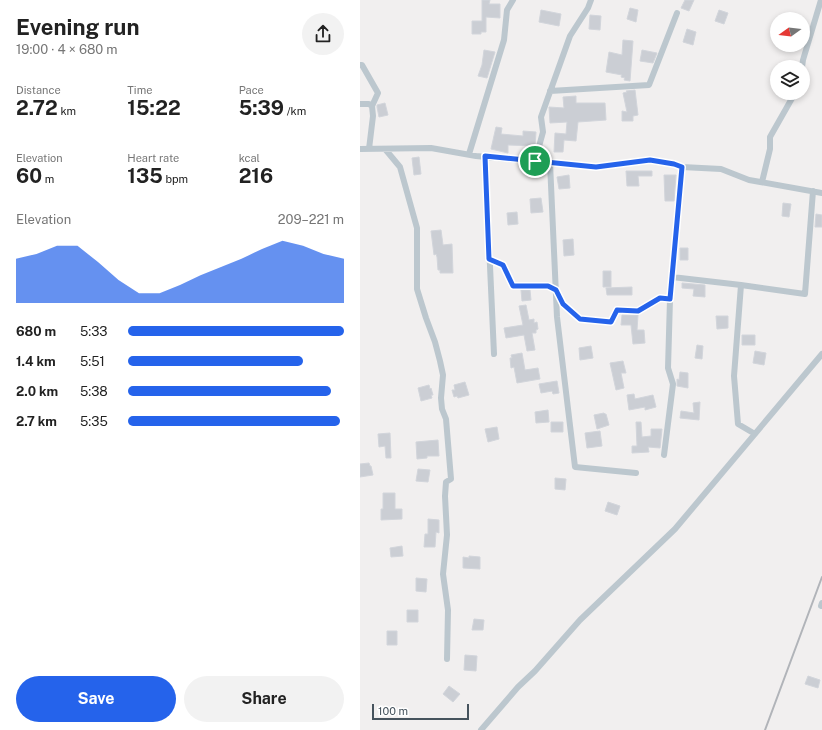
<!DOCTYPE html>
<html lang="en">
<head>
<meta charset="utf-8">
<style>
  body { margin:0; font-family:"Public Sans",sans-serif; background:#f2f2f2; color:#222; height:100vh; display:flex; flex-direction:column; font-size:15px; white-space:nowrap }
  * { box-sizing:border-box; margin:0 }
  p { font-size:13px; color:#767676 }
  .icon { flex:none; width:22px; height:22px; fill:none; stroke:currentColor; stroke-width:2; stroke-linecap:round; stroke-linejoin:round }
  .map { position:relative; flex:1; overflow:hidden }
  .side { display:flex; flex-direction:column; background:#fff; width:360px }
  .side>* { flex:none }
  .needle { width:26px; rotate:255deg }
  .fabs { position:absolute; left:410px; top:12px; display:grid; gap:8px }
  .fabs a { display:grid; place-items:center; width:40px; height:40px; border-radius:50%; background:#fff; box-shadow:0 2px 6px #0003; font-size:20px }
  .scale { position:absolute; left:12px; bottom:10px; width:97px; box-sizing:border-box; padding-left:4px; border:2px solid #46535d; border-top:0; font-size:11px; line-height:14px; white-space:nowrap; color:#46535d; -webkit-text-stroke:3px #fff; paint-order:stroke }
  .pin { position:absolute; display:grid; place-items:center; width:34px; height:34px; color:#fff; margin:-17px; border:2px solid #fff; border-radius:50%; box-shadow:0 1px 4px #0007 }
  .round { display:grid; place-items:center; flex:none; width:42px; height:42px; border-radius:21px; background:#f2f2f2 }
  .head { display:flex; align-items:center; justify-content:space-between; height:68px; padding:0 16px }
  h1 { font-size:22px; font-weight:700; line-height:30px }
  .metrics { display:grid; grid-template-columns:repeat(3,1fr); gap:6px; height:68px; padding:4px 16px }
  .metrics div { display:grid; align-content:center }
  .metrics b { font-size:20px; font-weight:700 }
  .metrics small { font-size:11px; font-weight:400 }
  .metrics p { font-size:11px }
  .chart { height:112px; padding:8px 16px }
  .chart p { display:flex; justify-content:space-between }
  .chart svg { width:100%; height:72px; margin-top:4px; fill:#2563eb; opacity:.7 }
  .button { display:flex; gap:8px; margin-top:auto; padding:8px 16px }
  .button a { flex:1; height:46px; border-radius:24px; background:#2563eb; color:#fff; font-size:16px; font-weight:700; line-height:46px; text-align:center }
  .button a+a { background:#f2f2f2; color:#222 }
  ul { padding:0 16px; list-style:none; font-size:13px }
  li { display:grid; grid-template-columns:64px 48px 1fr; align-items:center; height:30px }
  li i { height:10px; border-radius:5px; background:#2563eb }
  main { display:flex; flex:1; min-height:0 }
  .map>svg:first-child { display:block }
</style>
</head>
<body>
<main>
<section class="side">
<div class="head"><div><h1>Evening run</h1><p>19:00 · 4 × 680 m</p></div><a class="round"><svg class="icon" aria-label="share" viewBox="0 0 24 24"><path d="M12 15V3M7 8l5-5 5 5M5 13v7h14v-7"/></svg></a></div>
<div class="metrics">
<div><p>Distance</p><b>2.72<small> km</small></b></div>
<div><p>Time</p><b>15:22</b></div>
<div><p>Pace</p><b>5:39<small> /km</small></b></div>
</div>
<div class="metrics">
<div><p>Elevation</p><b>60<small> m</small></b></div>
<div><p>Heart rate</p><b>135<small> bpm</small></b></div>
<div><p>kcal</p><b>216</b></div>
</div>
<div class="chart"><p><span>Elevation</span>209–221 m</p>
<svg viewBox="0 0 160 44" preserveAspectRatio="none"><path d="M0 44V17L10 14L20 9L30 9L40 19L50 30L60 38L70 38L80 33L90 27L100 22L110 17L120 11L130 6L140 9L150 14L160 17V44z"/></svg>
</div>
<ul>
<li><b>680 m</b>5:33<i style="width:100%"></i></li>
<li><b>1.4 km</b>5:51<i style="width:81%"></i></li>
<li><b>2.0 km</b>5:38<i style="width:94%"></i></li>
<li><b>2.7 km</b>5:35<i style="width:98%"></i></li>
</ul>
<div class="button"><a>Save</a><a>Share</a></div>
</section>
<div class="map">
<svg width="462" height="730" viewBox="0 0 462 730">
  <rect width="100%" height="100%" fill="#f1efef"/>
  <path fill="#cbced4" stroke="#d2d5db" d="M122 0H130L129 4H140V18L126 17V32H121V34H112V21H122Z
    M325 0H334L329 11 321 8Z
    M270 8 278 10 276 22 267 19Z
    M181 10 201 14 199 26 179 22Z
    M359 10 368 13 364 24 355 21Z
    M230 15 241 16 240 30 229 29Z
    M327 29 336 32 333 45 323 42Z
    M263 40 273 41 270 81 264 80 265 78 261 77 262 75 246 72 249 52 262 55Z
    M124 50 135 52 127 78 118 76 122 65Z
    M282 50 297 53 293 63 280 61Z
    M275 90 278 115 273 116V121H262V111L267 112 263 93 267 92 266 91Z
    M216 96V103H245L246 120 218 122 216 141 204 140 203 152H194L195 133 206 134 207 122 190 123 189 107 204 108 203 97Z
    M25 103 28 115 19 117 17 107V105Z
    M136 127 142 128 141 134 163 136V131L176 132 175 146 148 145V153L131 149Z
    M59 157 61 174 54 175 52 158Z
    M266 171H292V176H278L279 186H267Z
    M209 175 210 188 199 189 197 177Z
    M304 175H316L314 201H305Z
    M181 198 183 212 171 213 170 199Z
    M423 203 431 204 429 217 422 216Z
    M157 212 158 224 148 225 147 213Z
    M456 214 462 215V227H455Z
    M81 230 83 245 92 244 93 273H80V270H78L77 257 76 254 74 255 71 231Z
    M213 239 214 255 204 256 203 240Z
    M320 248H328V260H320Z
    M243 271H251V287H243Z
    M322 283 345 285V297L333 296 334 289 322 288Z
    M272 287V295H247L246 288Z
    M161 290H170L171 300 162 301Z
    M166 305 169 320 174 319V323L177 322 178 329 176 330V333H172L175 350 167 351 164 335 146 338 144 328 163 325 159 306Z
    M262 315H278L277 330H284L285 343 273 344 271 325H261Z
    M356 316H368V328L357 329Z
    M382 335H395V345H382Z
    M337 345 343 346 342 359 335 358Z
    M231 346 233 358 220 360 219 348Z
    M395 351 406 353 404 365 393 363Z
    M162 353 165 370 178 368 180 379 157 383 154 367 151 368 150 358H152L151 355Z
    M263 361 266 373H261L264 388 256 390 250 363Z
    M320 372 328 373V388L317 386V379L319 380Z
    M197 381 199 393 193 394 192 391 181 393 179 384Z
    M105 382 109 395 98 398 97 396 94 397 92 390H95L94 385Z
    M69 385 70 389 71 388 73 395H71L72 398 61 401 58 388Z
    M274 394 275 399 293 395 296 407 285 410V407L269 410 267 395Z
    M340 402 339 420 320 418 321 411 334 413 333 403Z
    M188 410 189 422 176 423 175 412Z
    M244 413 245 414H246L249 425 237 429 234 415Z
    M191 422H203V432H191Z
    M276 422H281L282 437 291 436V429H302L300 448 288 447 289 452 272 453V446H277Z
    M137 427 139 439 128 442 125 429Z
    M240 431 242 446 227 448 225 433Z
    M30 433 31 458H26L25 446 19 447 18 434Z
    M78 440 79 456H67V458L57 459 56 442Z
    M9 463 10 466H11L13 475 0 477V464Z
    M58 469 70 470 68 482 56 481Z
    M195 478 206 479 205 490 195 489Z
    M23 493H35V509H42V519L21 520V509H23Z
    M248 502 260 506 257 515 245 511Z
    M68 519 79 520V533L76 532 75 547H64L65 534H68Z
    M42 546 43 556 31 557 30 548Z
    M109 556 120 557V569L103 568V557L109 558Z
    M56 578 67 579 66 592 56 591Z
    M47 610H58V622H47Z
    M114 619 124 620 123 630H112Z
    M27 631H37V645H27Z
    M105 655 117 656 116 671 104 670Z
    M448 676 460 680 458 688 445 684Z
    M89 686 100 694 93 702 83 694Z"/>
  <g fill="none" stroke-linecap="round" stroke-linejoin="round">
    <path stroke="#bcc7ce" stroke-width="6" d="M0 65H2L18 93 12 106 13 116 9 149
      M442 67 443 60 461 0
      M190 91 289 85 317 13
      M0 104H9L12 106
      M0 149 71 148 116 156 236 167 290 160 314 164 322 167 361 169 389 180 462 193
      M25 149 40 167 57 228V289L66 318 75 342 80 361 83 375 81 398 82 409 86 419 91 479 86 482 85 496 87 535 83 574 88 610 87 659
      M109 154 144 40 147 10 153 0
      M125 156 134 354
      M175 161 183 132 181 117 210 36 228 8 231 0
      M190 163 197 317 215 467 276 473
      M402 182 410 149V137L435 93
      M129 259 143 265 153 286H188L196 290 203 305 220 319 251 322 257 310 277 311 301 298 310 299
      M312 277 381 285 445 294 453 191
      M381 285 374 376 378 424 395 434
      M304 455 313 384 308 368 310 299 322 167
      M461 606 462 603
      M121 730 158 687 175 671 220 620 315 529 462 354"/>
    <path stroke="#b1b4b9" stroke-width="2" d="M405 730 462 577"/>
  </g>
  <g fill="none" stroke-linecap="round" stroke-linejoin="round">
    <g stroke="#fff" stroke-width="8">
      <path id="route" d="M125 156 236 167 290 160 314 164 322 167 310 299 300 298 278 311 257 310 251 322 220 319 203 304 196 290 188 286H153L143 265 129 259Z"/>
    </g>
    <use href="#route" stroke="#2563eb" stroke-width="5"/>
  </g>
</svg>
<div class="fabs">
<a><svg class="needle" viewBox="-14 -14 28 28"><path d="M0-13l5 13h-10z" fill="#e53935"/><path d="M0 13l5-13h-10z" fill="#767676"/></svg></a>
<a><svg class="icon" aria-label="layers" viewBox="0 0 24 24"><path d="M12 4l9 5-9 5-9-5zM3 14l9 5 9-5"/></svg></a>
</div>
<div class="scale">100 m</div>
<div class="pin" style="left:175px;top:161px;background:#1e9e55"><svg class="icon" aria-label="arrive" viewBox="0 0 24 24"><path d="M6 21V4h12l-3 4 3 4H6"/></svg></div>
</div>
</main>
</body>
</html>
